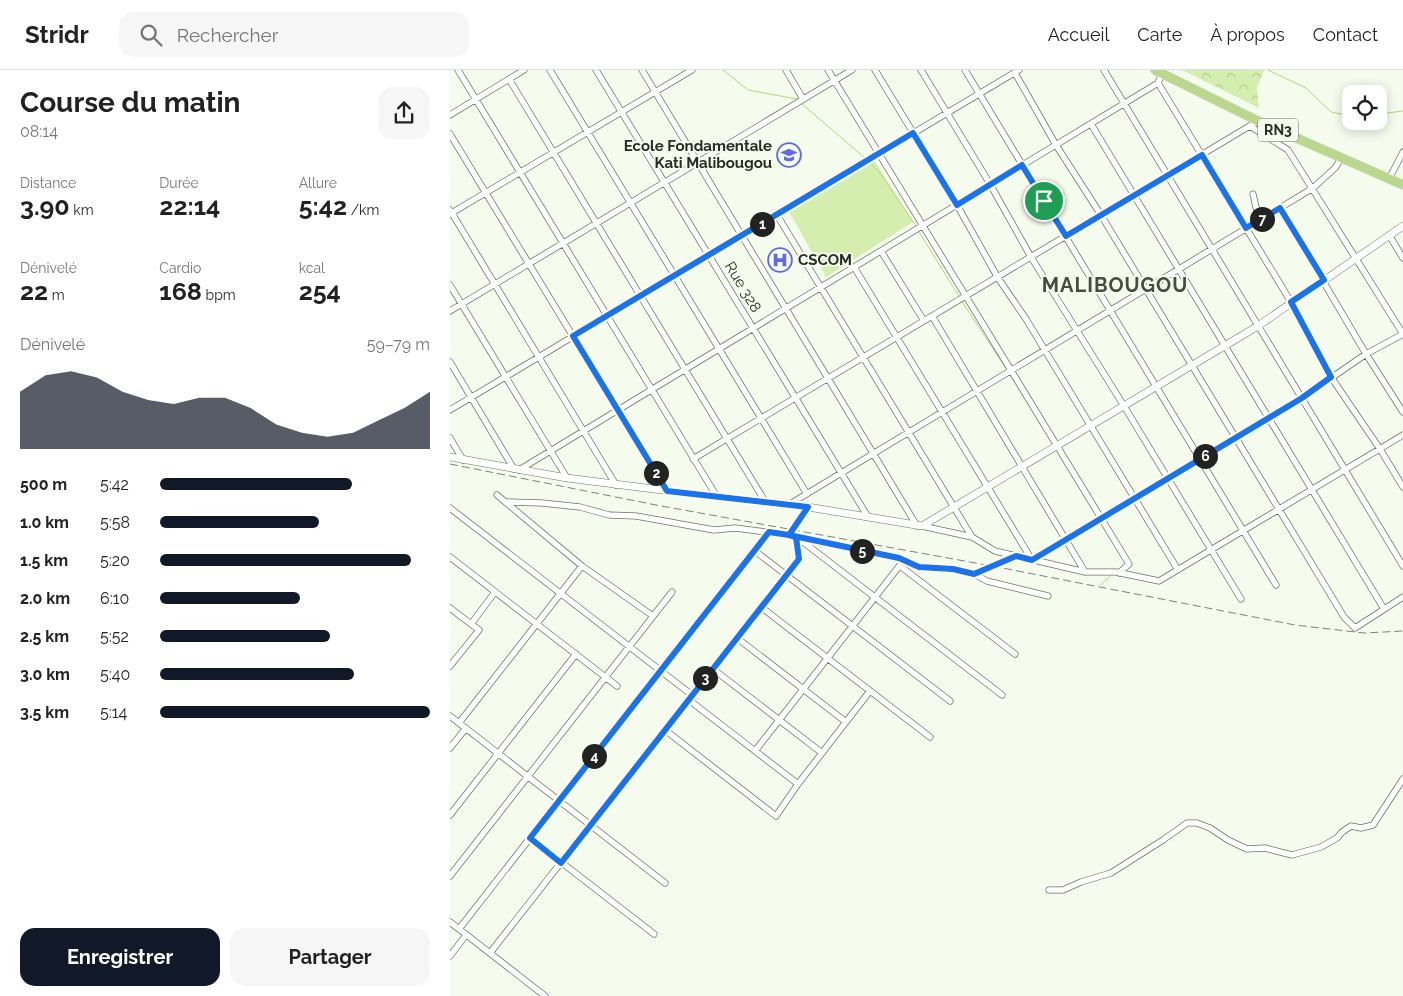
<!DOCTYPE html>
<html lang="fr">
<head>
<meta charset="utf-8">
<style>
  body { margin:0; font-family:Raleway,sans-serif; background:#f6f6f6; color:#222; height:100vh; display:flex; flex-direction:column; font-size:19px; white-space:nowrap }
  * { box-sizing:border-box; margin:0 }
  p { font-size:16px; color:#767676 }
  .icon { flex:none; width:28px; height:28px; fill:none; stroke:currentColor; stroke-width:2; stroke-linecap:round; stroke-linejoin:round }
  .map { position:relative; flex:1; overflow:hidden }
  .sheet { display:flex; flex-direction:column; background:#fff; width:450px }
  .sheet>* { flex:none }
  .tools { position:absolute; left:892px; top:15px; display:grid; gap:10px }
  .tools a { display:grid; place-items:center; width:45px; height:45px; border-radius:10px; background:#fff; box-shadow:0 2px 12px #0003; font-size:25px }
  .pin { position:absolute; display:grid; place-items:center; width:42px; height:42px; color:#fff; margin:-21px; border:2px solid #fff; border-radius:50%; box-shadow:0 1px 5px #0007 }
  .km { position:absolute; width:25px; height:25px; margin:-12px; border-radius:50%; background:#222; color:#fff; font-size:14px; line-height:25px; text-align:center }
  .round { display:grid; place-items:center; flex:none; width:52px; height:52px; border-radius:15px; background:#f6f6f6 }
  .overview { display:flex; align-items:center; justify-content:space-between; height:85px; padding:0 20px }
  h1 { font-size:28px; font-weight:700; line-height:38px }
  .figures { display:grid; grid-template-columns:repeat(3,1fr); gap:8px; height:85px; padding:5px 20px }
  .figures div { display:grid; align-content:center }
  .figures b { font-size:25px; font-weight:700 }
  .figures small { font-size:14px; font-weight:400 }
  .figures p { font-size:14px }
  .chart { height:140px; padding:10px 20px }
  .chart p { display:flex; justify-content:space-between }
  .chart svg { width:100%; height:90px; margin-top:5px; fill:#111827; opacity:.7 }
  .action { display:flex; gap:10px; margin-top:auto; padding:10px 20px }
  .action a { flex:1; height:58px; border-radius:15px; background:#111827; color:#fff; font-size:20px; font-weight:700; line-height:58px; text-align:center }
  .action a+a { background:#f6f6f6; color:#222 }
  ul { padding:0 20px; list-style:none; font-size:16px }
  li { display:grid; grid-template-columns:80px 60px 1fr; align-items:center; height:38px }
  li i { height:12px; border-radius:6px; background:#111827 }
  header { display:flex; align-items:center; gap:30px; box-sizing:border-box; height:70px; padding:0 25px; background:#fff; border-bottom:1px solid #e0e0e0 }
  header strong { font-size:24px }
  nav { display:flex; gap:28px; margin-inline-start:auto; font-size:18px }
  .search { width:350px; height:45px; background:#f6f6f6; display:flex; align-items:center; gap:12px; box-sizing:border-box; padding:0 18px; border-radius:15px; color:#767676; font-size:19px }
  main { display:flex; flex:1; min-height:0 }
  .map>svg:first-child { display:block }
</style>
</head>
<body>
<header>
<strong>Stridr</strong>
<div class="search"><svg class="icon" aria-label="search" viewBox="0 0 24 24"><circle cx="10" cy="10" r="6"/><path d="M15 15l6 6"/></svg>Rechercher</div>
<nav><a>Accueil</a><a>Carte</a><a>À propos</a><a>Contact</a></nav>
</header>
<main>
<section class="sheet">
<div class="overview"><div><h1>Course du matin</h1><p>08:14</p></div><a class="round"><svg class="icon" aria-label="share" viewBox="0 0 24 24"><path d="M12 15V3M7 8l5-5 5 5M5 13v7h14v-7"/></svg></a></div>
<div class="figures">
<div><p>Distance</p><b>3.90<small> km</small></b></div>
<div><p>Durée</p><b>22:14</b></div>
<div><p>Allure</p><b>5:42<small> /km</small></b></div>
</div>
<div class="figures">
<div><p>Dénivelé</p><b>22<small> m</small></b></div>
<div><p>Cardio</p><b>168<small> bpm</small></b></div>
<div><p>kcal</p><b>254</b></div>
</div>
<div class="chart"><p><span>Dénivelé</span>59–79 m</p>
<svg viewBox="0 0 160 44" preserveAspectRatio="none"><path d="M0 44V16L10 8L20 6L30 9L40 16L50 20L60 22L70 19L80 19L90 24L100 32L110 36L120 38L130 36L140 30L150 24L160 16V44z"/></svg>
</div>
<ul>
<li><b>500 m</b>5:42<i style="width:71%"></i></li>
<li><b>1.0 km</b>5:58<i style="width:59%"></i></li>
<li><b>1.5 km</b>5:20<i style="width:93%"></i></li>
<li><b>2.0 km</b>6:10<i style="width:52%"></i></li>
<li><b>2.5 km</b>5:52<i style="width:63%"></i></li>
<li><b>3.0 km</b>5:40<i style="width:72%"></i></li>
<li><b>3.5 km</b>5:14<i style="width:100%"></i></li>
</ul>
<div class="action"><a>Enregistrer</a><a>Partager</a></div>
</section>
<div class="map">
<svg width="953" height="926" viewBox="0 0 953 926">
  <defs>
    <pattern id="forest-crowns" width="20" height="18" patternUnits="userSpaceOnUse" patternTransform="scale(1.25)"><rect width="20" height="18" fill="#d4eeb0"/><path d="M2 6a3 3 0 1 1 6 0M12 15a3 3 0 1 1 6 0" fill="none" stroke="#b6cc97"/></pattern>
  </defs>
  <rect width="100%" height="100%" fill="#f5fced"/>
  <path fill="url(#forest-crowns)" d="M732 0H814L807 18 809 38Z"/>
  <path fill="#d4eeb0" d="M424 90 463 152 376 207 338 140Z"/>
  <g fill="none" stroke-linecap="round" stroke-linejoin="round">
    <path stroke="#b2d67b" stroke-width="1" d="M273 0 298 20 347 29
      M818 0 856 18 881 42 901 46
      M352 34 415 88
      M929 44 953 41
      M420 93 430 103 466 156
      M469 162 509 226
      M511 230 557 300
      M559 303 586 346
      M650 515 663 504"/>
    <g stroke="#6d7266" stroke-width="7">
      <path id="minor" d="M8 0 267 427
        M100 0 357 424
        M146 0 418 447
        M192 0 467 456
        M336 0 353 29
        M378 0 679 494 669 503
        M425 0 507 135 548 208 576 249 728 500
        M471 0 540 114 581 187 674 336 791 529
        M515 0 826 515
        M654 0 953 496
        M565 3 606 75 651 145 894 547 905 558 953 527
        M59 9 316 433
        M708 13 841 232 881 307 930 379 953 417
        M0 45 74 0
        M641 54 934 539
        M800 56 838 80 953 264
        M0 64 217 421
        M939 109 953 82
        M803 124 809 150
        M830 138 916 284 953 342
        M0 140 166 415
        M0 144 242 0
        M327 145 522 467
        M939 165 953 188
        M431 181 474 251
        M404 197 582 490 852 328 916 284 953 264
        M0 215 117 408
        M0 241 402 0
        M482 246 635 502
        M0 292 64 399
        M0 340 569 0
        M0 368 13 390
        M243 389 808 51
        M69 400 708 13 712 3
        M47 425 132 496 203 546
        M57 432 92 433 130 437 159 445 186 446 264 460 285 458 339 465 449 488 469 497 503 499 524 504 537 511 598 526
        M340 434 863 118 885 98 892 87
        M0 438 242 625
        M472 456 522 467 545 481 635 502H666L709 511 953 365
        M339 465 358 437
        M348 468 552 625
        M305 481 500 631
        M0 487 167 616
        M450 496 565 584
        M524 504 566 486
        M311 537 480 667
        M0 538 29 560 0 596
        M21 554 45 522
        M287 568 396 652
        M263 599 372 683
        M239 630 348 714
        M0 646 215 813
        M9 653 132 496
        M215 660 326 746 348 714 420 621
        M0 678 16 658
        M305 681 454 490
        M0 745 126 584
        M80 768 204 864
        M0 806 222 522
        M599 820H613L631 812 661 803 713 770 737 753H747L760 758 778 770 797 779 815 778 842 785 871 777 887 768 892 762 901 756 911 758 923 755 953 709
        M0 852 95 926
        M9 859 319 462
        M40 883 349 489 347 467
        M0 886 16 865"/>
    </g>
    <g stroke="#6d7266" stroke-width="8">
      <path id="tertiary" d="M0 387 117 408 267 427 340 434 472 456 808 256 953 156"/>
    </g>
    <g stroke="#dddddc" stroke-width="10">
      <path id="trunk" d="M705 0 808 51 953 115"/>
    </g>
    <use href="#minor" stroke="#fff" stroke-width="5.5"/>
    <use href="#tertiary" stroke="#fff" stroke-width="7"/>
    <use href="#trunk" stroke="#bad78e" stroke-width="9"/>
    <path stroke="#7d8178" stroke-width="1" stroke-dasharray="8 4" stroke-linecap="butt" d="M0 394 206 435 542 496 845 555 914 563 953 561"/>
  </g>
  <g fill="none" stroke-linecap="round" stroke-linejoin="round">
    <g stroke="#fff" stroke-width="10">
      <path id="route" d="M594 131 572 95 507 135 463 63 123 266 217 421 358 437 339 465 346 467 349 489 111 793 80 768 319 462 339 465 449 488 469 497 503 499 524 504 566 486 582 490 852 328 881 307 841 232 874 210 830 138 796 158 752 85 616 166 594 131"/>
    </g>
    <use href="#route" stroke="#1a73e8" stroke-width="6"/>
  </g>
  <defs>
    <g id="school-ring" transform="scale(1.25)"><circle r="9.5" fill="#f5fced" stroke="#626ae3" stroke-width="1.5"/><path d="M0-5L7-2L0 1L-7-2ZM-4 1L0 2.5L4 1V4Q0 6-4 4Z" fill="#626ae3"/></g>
    <g id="hospital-ring" transform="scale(1.25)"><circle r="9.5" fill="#f5fced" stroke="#626ae3" stroke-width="1.5"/><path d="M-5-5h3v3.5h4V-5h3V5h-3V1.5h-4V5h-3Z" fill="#626ae3"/></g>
  </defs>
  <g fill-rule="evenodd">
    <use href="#school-ring" x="339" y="85"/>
    <use href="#hospital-ring" x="330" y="190"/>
  </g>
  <g text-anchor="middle" stroke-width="4" stroke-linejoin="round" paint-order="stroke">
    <rect fill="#f5fced" stroke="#666a62" stroke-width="1" x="808" y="48.5" width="40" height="23" rx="4"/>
    <g font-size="14" font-weight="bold" fill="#292b26">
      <text x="828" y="65">RN3</text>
    </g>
    <g font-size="15" font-weight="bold" fill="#292b26" stroke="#f5fced" text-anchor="end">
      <text x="322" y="81">Ecole Fondamentale<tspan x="322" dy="17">Kati Malibougou</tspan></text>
      <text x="348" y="195" text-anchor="start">CSCOM</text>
    </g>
    <g font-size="15" fill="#292b26" stroke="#f5fced">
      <text transform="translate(293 217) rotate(59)" y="5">Rue 328</text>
    </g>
    <g font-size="20" font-weight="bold" letter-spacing="1" fill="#474c40" stroke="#f5fced">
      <text x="665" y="222">MALIBOUGOU</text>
    </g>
  </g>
</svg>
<div class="tools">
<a><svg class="icon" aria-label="locate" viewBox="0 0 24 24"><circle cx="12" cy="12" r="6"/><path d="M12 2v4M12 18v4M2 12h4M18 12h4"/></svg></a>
</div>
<div class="pin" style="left:594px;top:131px;background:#1e9e55"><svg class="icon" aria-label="arrive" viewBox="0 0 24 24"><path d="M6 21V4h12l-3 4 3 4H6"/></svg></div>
<b class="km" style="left:312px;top:154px">1</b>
<b class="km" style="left:206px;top:403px">2</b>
<b class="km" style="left:255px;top:608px">3</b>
<b class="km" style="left:144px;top:686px">4</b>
<b class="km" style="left:412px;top:481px">5</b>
<b class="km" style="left:755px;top:386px">6</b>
<b class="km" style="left:812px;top:149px">7</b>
</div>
</main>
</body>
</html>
